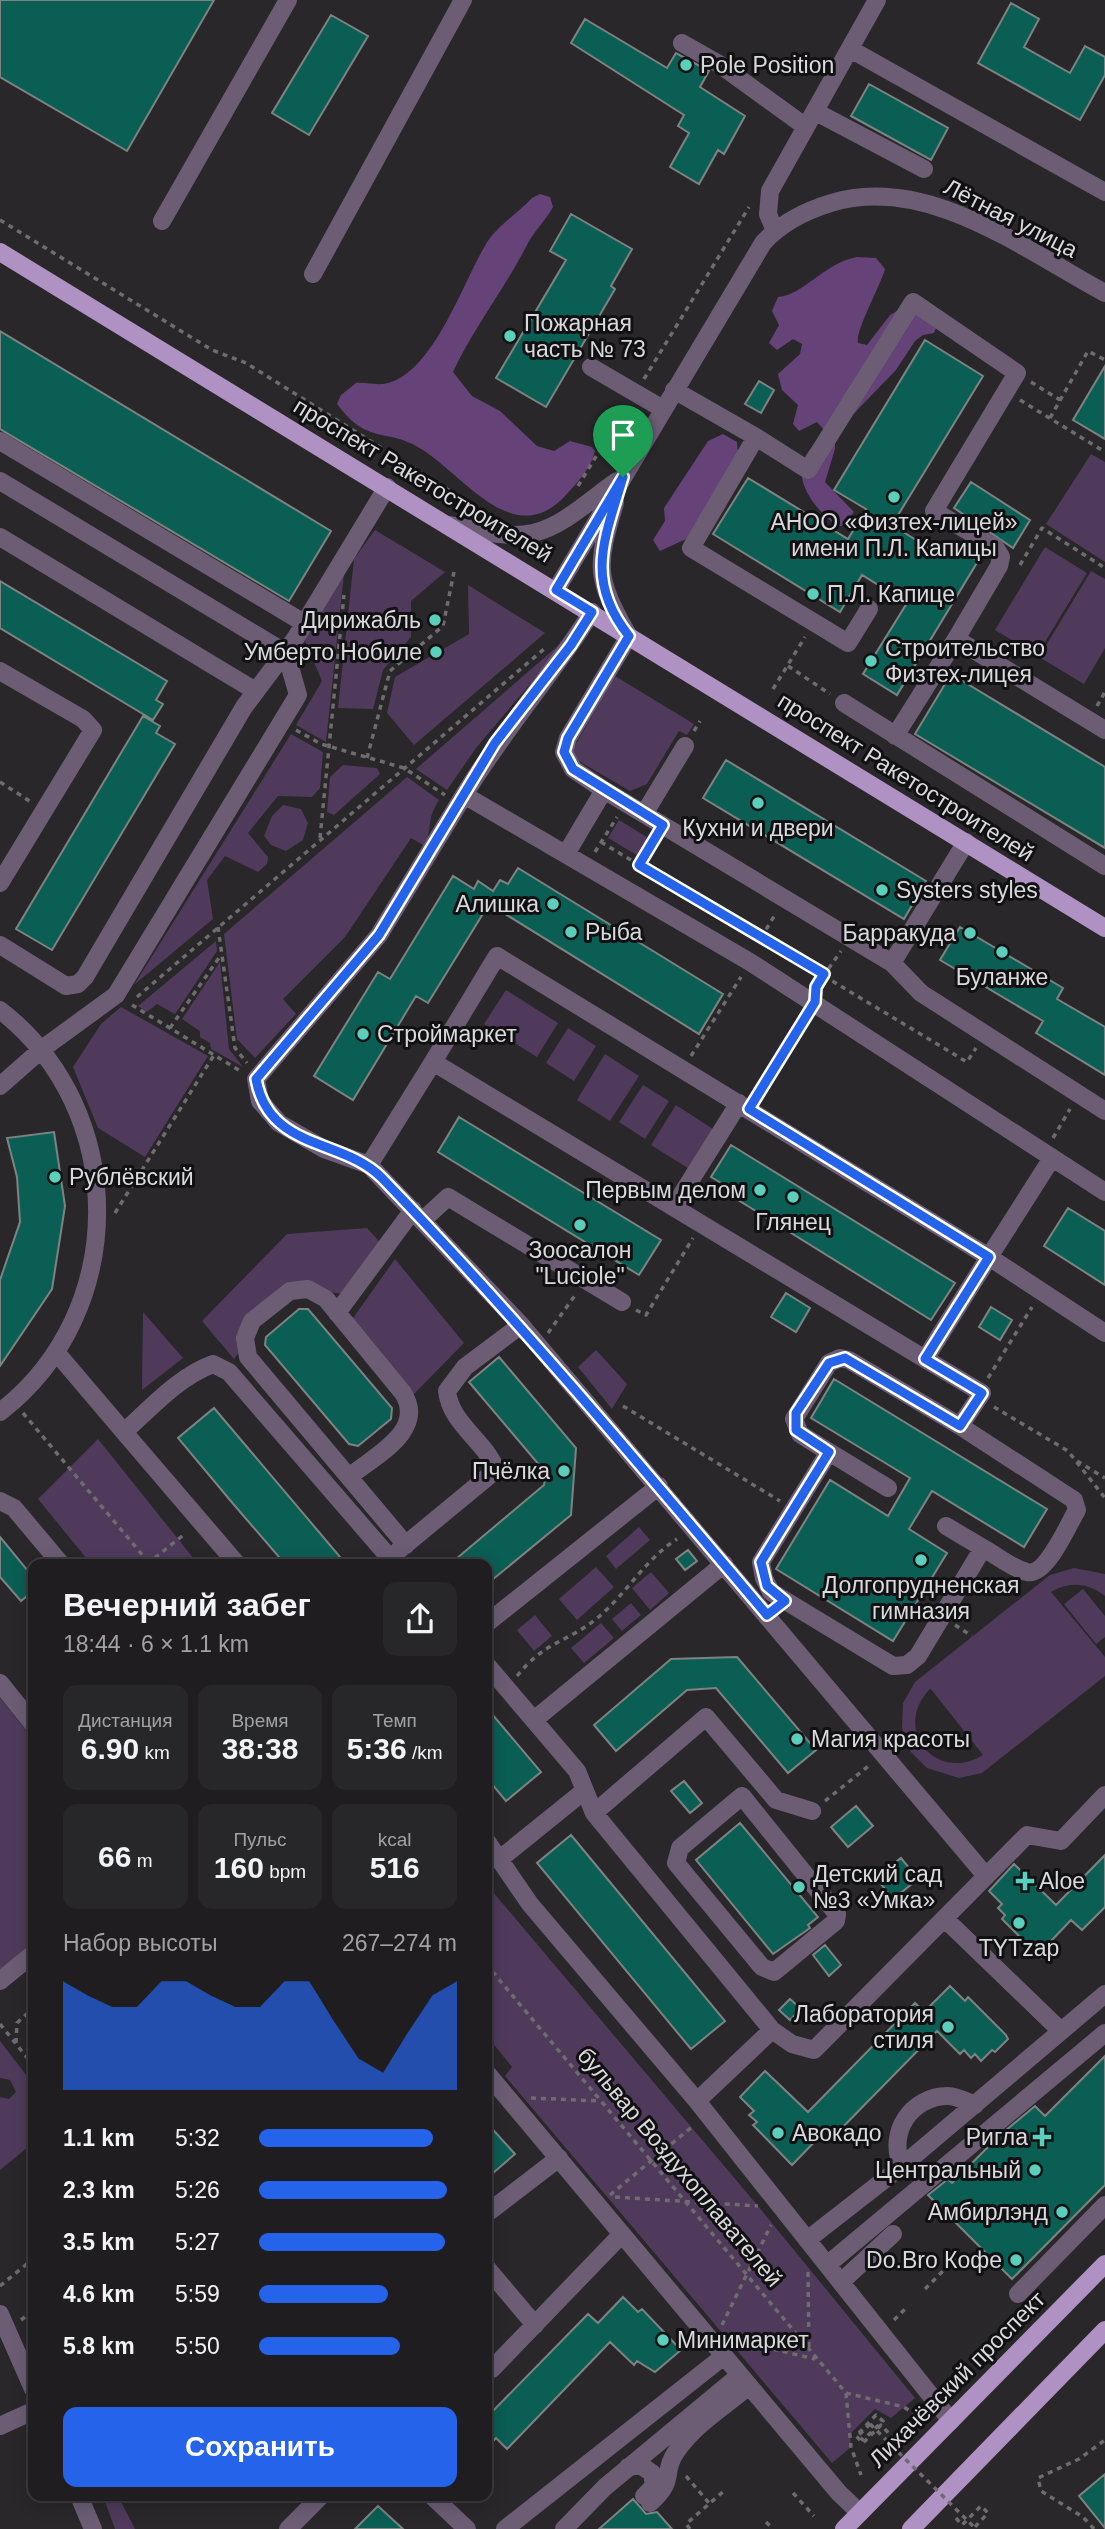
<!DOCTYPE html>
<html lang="ru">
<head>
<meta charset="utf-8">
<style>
  body { margin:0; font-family:Arial,sans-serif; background:#272629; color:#f1f3f6; height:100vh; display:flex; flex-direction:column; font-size:26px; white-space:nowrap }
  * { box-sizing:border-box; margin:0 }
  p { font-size:23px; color:#a1a2a5 }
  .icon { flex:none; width:38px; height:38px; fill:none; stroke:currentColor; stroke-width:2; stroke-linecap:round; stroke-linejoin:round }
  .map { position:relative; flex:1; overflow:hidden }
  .panel { position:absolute; left:28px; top:1559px; width:464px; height:942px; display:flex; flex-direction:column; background:#1f1d20; border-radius:14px; box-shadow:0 4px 18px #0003,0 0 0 2px #3c3b3e }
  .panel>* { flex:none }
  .pin { position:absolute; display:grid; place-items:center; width:60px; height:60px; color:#fff; margin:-72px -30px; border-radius:50% 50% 50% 0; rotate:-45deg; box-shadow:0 0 7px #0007 }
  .pin .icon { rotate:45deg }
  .round { display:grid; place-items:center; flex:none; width:74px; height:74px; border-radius:14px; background:#272629 }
  .summary { display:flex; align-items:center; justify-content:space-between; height:119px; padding:0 35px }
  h1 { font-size:32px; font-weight:700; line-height:52px }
  .stats { display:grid; grid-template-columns:repeat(3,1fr); gap:10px; height:119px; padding:7px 35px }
  .stats div { display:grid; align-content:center; border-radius:14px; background:#272629; text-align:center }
  .stats b { font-size:30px; font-weight:700 }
  .stats small { font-size:19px; font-weight:400 }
  .stats p { font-size:19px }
  .chart { height:196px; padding:14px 35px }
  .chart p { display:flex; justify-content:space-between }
  .chart svg { width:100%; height:126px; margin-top:7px; fill:#2563eb; opacity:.7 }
  .action { display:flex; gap:14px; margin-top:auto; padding:14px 35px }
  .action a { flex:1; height:80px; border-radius:14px; background:#2563eb; color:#fff; font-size:28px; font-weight:700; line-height:80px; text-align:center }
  ul { padding:0 35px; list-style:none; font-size:23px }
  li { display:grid; grid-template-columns:112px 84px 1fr; align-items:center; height:52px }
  li i { height:18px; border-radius:9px; background:#2563eb }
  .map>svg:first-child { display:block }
</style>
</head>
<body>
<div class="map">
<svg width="1105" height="2529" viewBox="0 0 1105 2529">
  <rect width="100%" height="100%" fill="#29272a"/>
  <path fill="#4f3a5b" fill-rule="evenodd" d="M1091 454 1105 462V562L1046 524Z
    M375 530 445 572 411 601V637L383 670 373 709 338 708 354 559Z
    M1045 547 1087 573 1037 655 995 630Z
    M1091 571 1105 579V648L1084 684 1039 657Z
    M344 574 326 742 296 725 322 681 304 639Z
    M468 585 545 633 414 745 387 713 395 677 469 634Z
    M560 644 562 646 476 748 447 790 416 769Z
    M615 676 694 724 687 735 679 731 647 784 630 791 577 760 573 749Z
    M291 734 323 752 320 788 312 797 278 796 248 833 268 857 267 864 258 872 225 856 207 880 213 919 134 985Z
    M343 765 377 768 380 774 334 815 327 812 330 777Z
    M407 777 439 800C426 820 433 826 425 846L411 838 345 937 283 999 296 1014 255 1058 237 1039 224 934Z
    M283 805 301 809 308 823 303 840 286 851 271 845 264 836 272 816Z
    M619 820 650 839 640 857 608 838Z
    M216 941 217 951 175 1014 157 1004 147 1012 138 1006Z
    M220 962 229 1049 243 1067 211 1049 210 1043 200 1037V1031L182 1019Z
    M506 990 558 1023 537 1057 484 1024Z
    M121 1007 208 1056 145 1157 98 1128 73 1067 101 1024Z
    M568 1028 596 1046 574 1081 546 1063Z
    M605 1054 639 1076 610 1121 577 1100Z
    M643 1085 669 1101 645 1139 619 1122Z
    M676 1105 716 1131 691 1170 651 1145Z
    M367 1228 380 1242 343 1294 287 1286 234 1359 202 1321 287 1234Z
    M395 1259 464 1343 413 1395 351 1321Z
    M143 1312 183 1358 142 1390Z
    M596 1350 627 1384 612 1409 578 1367Z
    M98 1439 198 1564H91L38 1499Z
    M639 1527 650 1540 616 1569 606 1556Z
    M596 1567 614 1587 577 1620 559 1599Z
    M1074 1568 1105 1574V1596C1088 1583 1070 1581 1051 1592L1105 1657V1676L982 1773 959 1778 927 1768 910 1751 905 1740 902 1728 903 1703 915 1682 1050 1575ZM930 1689H931L983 1755C936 1784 891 1729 930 1689Z
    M651 1572 669 1593 650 1610 632 1588Z
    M1083 1589 1105 1616V1637L1096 1644 1064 1604Z
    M631 1603 641 1615 622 1631 612 1619Z
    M535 1615 552 1636 534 1651 517 1630Z
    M601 1623 614 1638 584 1663 571 1648Z
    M0 1698 33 1739V1944L0 1972Z
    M487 1885 758 2206 915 2398 891 2418 875 2409 850 2434 851 2447 832 2463 505 2076 512 2067 487 2036Z
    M0 2041 33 2084V2143L0 2170V2097L9 2099 16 2092 10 2080 0 2078Z
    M103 2496H118L135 2529H115Z"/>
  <path fill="#654277" d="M540 194 550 197 553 207C546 220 535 230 528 243 506 287 474 327 453 372L472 396 500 411 537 446 554 451 570 441 592 447 595 451C591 468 578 482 566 495 515 551 466 478 423 450 386 426 369 447 337 404L341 395 356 383C366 382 378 386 388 383 434 371 463 282 486 244 497 226 517 214 532 198Z
    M857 257 876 258 885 269C880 287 855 331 858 343L867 345 890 315 907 305 936 328 934 333 923 335 915 341 896 370 835 433V449L825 482 854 512 842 526H837C818 512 792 482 805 457 810 447 821 440 824 430L817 422 799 431 793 424 798 405 782 390 778 374 800 354 802 344 793 339 777 350 769 343 779 325 772 311 778 297C804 295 824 263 857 257Z
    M723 434 737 442 738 453 686 539 660 551 653 540 665 521 664 508 708 441Z"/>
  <path fill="#0b5e54" stroke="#7d8382" stroke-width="2" d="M0 0H214L127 151 0 77Z
    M1011 3 1039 19 1024 47 1070 73 1085 46 1105 57V75L1080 120 978 63Z
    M331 15 368 36 309 135 272 113Z
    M585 19 667 68 676 53 709 71 700 87 745 116 724 154 718 150 699 184 670 167 689 133 678 126 684 115 571 43Z
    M869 84 948 128 931 160 851 116Z
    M571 214 632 249 611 286 615 289 546 407 496 378 566 260 550 251Z
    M0 331 331 531 289 601 0 429Z
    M925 340 983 376 892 525 937 553 944 541 978 561 897 695 863 674 907 603 862 575 840 612 713 534 748 478 848 539 866 509 834 490Z
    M1105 366V439L1073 420Z
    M759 381 774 390 761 413 745 404Z
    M971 482 1030 520 1013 548 954 508Z
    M0 581 167 681 156 700 163 704 153 720 0 628Z
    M951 674 1105 767V848L915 734Z
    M143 716 160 726 156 733 175 744 52 950 16 929Z
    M726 760 926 881 904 919 703 798Z
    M518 868 723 994 699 1034 489 904 428 1003 416 996 353 1100 314 1076 378 972 390 979 453 876 474 889 478 881 493 891 500 880 508 884Z
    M960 927 1063 988 1057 999 1105 1027V1075L1036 1033 1043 1021 940 960Z
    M459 1117 661 1240 639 1275 438 1152Z
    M54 1132 65 1206 52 1289 0 1366V1280L20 1222 17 1177 7 1138Z
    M731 1145 955 1283 931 1320 730 1195 733 1190 711 1177Z
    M1068 1208 1105 1231V1285L1044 1246Z
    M786 1293 810 1308 796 1332 771 1317Z
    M991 1307 1012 1320 1000 1340 979 1327Z
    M299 1309H308L392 1408 391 1419 358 1446 349 1444 265 1345 266 1337Z
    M499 1357 576 1448 571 1515 486 1585V1564H450L544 1485 546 1473 469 1382Z
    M834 1379 1047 1509 1024 1547 932 1491 909 1529 947 1553 893 1641 776 1569 830 1480 888 1516 910 1478 811 1418Z
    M214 1408 346 1564H285L235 1506 178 1438Z
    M0 1537 33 1577V1591L21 1601 0 1577Z
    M688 1550 697 1561 685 1570 676 1559Z
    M737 1657 816 1750 788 1773 716 1688 687 1690 616 1751 594 1725 671 1659Z
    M486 1707 541 1772 506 1801 486 1777Z
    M684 1781 702 1803 690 1813 671 1791Z
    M856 1806 873 1826 848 1847 831 1827Z
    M740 1823 818 1917 808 1925 810 1928 773 1954 696 1860Z
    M571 1835 725 2021 691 2049 537 1863Z
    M1105 1855V1907L1082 1930 1071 1920 1051 1941 1054 1944 1041 1958 1002 1919 1005 1915 998 1908 1002 1904 989 1891 1014 1864 1056 1905Z
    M901 1858 918 1879 893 1899 876 1878Z
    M825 1945 841 1965 829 1976 813 1955Z
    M950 1986 965 2001 968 1997 1006 2035 1008 2039 995 2052 992 2050 981 2061 975 2054 971 2058 964 2050 960 2054 937 2031 833 2137 826 2130 792 2165 753 2125 757 2122 749 2115 754 2111 740 2097 765 2071 808 2112 915 2003 924 2012Z
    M790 1999 801 2009 790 2020 779 2010Z
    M1105 2056V2185L1012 2279 928 2195 948 2179 952 2183 999 2136 1035 2106 1045 2116Z
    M486 2122 515 2154 486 2179Z
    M623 2297 638 2312 642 2309 681 2350 655 2372 637 2361 634 2365 610 2342 507 2449 496 2438 486 2448V2418L588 2314 598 2323Z
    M1105 2474V2528L1079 2496Z
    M633 2499 646 2514 657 2512 672 2529H599Z
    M378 2506 403 2529H355Z"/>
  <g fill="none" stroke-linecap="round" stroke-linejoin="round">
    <path stroke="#6e6c6f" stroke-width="3.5" stroke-dasharray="5 5" stroke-linecap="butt" d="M0 220 212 350 246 363 482 511
      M644 379 749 207
      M1031 382 1060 400
      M1020 400 1105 452
      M1050 418 1088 351 1105 360
      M578 486 625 409
      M1020 565 1042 528 1105 568
      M788 666 830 694
      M773 689 805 637
      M1097 706 1105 692
      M296 730 321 744 404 768 445 795
      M694 731 700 721
      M367 758 390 671 443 626 454 572
      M0 782 31 802
      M320 838 344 595
      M601 842 967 1062 976 1048
      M595 852 617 817
      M639 865 654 840
      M218 927 235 1048 247 1063
      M761 938 776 913
      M817 985 841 951
      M137 997 544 649
      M132 1005 242 1072
      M170 1028 221 955
      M691 1056 741 977
      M758 1094 805 1017
      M1053 1138 1070 1109
      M115 1213 214 1055
      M636 1310 646 1315 693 1238
      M548 1333 576 1294
      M988 1378 1032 1307
      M623 1406 780 1501
      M994 1407 1068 1451 1105 1498
      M23 1413 150 1564
      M1077 1461 1105 1478
      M147 1564 186 1533
      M955 1625 972 1636
      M517 1676C545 1641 566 1643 596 1619 626 1595 644 1560 677 1539
      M825 1801 871 1764
      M486 1964 846 2393
      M0 2024 33 2065
      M16 2043 17 2023 33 2008
      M531 2098 600 2101
      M33 2186 30 2195 33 2204
      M610 2195 693 2126
      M615 2197 758 2206
      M808 2272 809 2348
      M0 2286 33 2259
      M925 2289 960 2254
      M21 2320 33 2311
      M894 2320 907 2307
      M722 2325 771 2225
      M734 2340 815 2359
      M846 2393 851 2447 861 2475
      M846 2393 904 2407 919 2417
      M870 2424 858 2436 863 2440 883 2421 876 2415 856 2436 863 2443 881 2425 896 2441
      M686 2476 709 2503
      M793 2493 814 2516
      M956 2518 962 2525 981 2506 988 2513 973 2529
      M766 2522 773 2529
      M690 2529 686 2524 725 2490
      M1094 2529 1083 2517 1041 2491 1038 2478 1079 2459 1105 2440"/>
    <path stroke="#6c5d75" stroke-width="18" d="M682 43 719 64 806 127
      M850 49 1105 192
      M816 112 924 169
      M162 221 288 0
      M775 231 768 214 770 191 877 0
      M313 274 463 0
      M591 367 663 409
      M674 390 756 437 691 548 848 643 869 609
      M756 437 808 470 913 302 1017 373 934 511 995 547 1001 557 999 566 956 639
      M0 441 304 623
      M0 481 286 653 298 695 116 995 42 1049 0 1086
      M615 503C596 566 595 577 628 635
      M450 525C476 530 507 539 533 533 564 526 592 498 617 481
      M0 537 254 690
      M556 590 763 243C781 223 805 211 831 203 927 174 1023 249 1105 293
      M629 636 568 738 564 752 573 769 604 790 892 963 966 842
      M0 671 83 719 93 730 0 883
      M844 703 1105 866
      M895 736 956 639 1105 730
      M464 795C503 731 552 675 592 612
      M644 814 685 746
      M566 854 604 790
      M0 945 66 986 78 984 85 977 244 707 295 639 387 487
      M892 963 921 993 1105 1111
      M0 1010C129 1110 130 1312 0 1412
      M1052 1158 989 1257 1105 1333
      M369 1165 433 1062 925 1359 989 1257 497 956 433 1062
      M675 1205 739 1103
      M423 1220 448 1197 622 1302
      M337 1313 413 1210
      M56 1352 124 1432
      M925 1359 982 1393 960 1426 1074 1500 1077 1510C1068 1525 1046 1577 1027 1572 1013 1569 996 1555 983 1548L918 1656 907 1665 893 1666 771 1592 764 1578 761 1562 829 1452 800 1434 794 1419 829 1363 840 1358 849 1360 960 1426
      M829 1452 888 1488
      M349 1477C374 1456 427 1431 403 1393L326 1299 308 1289 290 1291 252 1321 245 1338 248 1357 406 1545
      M0 1501 14 1508 61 1564
      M946 1526 983 1548
      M399 1550 496 1470C485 1440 451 1425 447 1391L465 1367 521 1325
      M237 1564 124 1432C151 1408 178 1377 213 1364L229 1372 395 1564
      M486 1624 659 1486
      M486 1664 577 1771 594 1813 772 2030
      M0 1683 33 1724
      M534 1720 724 1564
      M742 1796 837 1914 836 1921 774 1972 762 1967 676 1863 680 1848Z
      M594 1813 706 1717 776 1800 812 1811
      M486 1840 530 1904 697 2101
      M501 1858 584 1791
      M986 1876 521 1325 369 1165 324 1149 279 1123 260 1101 256 1079 379 935 464 795 750 962 1105 1192
      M945 1919 1061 2031
      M0 1981 33 1954
      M486 2072 839 2493 860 2513
      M902 2166C887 2133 911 2096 948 2096 957 2096 967 2102 975 2105
      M486 2214 559 2158
      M807 2240 902 2166 1105 1994
      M827 2265 1105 2033
      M486 2267 535 2325
      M841 2282 893 2234
      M1018 2294 1105 2205
      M0 2314 33 2389
      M486 2367 492 2369 622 2234
      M951 2421 697 2101 772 2030 792 2044 814 2050 1027 1835 1061 1841 1105 1795
      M0 2426 33 2411
      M628 2467 640 2465 652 2473 654 2486 644 2496
      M79 2496 93 2529
      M432 2496 467 2529
      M650 2503C677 2479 661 2474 676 2452 693 2426 726 2405 749 2386
      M288 2529 321 2496
      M505 2529 724 2356
      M564 2529 605 2487 740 2375"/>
    <path stroke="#b091c3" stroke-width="18" d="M0 252 1105 928
      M844 2529 1105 2264
      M911 2529 1105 2330"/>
    <path stroke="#6e6c6f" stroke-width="3.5" stroke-dasharray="5 5" stroke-linecap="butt" d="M870 2424 973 2526"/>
  </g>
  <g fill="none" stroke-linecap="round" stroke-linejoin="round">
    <g stroke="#fff" stroke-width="14">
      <path id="route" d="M623 477C605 538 584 580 629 636L568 738 564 752 573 769 663 825 639 865 824 974 816 987 815 1002 749 1109 989 1257 925 1359 982 1393 960 1426 845 1358 829 1363 796 1413V1430L829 1452 761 1562 767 1586 785 1601 767 1615C642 1467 517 1318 382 1178 343 1138 269 1151 256 1079L379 935 495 743 571 645 592 612 556 590Z"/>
    </g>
    <use href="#route" stroke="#2563eb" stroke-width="9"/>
  </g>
  <g fill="#5bcebc" stroke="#111012" stroke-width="2.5">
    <circle cx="686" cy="65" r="7"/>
    <circle cx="510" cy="336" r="7"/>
    <circle cx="894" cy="497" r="7"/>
    <circle cx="813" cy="594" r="7"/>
    <circle cx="435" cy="620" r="7"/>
    <circle cx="436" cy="652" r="7"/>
    <circle cx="871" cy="661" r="7"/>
    <circle cx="758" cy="803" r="7"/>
    <circle cx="882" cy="890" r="7"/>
    <circle cx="553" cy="904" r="7"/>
    <circle cx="571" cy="932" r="7"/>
    <circle cx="970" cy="933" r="7"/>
    <circle cx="1002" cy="952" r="7"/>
    <circle cx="363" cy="1034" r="7"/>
    <circle cx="55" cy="1177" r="7"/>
    <circle cx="760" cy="1190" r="7"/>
    <circle cx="793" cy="1197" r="7"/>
    <circle cx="580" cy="1225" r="7"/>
    <circle cx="564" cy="1471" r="7"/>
    <circle cx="921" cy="1560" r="7"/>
    <circle cx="797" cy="1739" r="7"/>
    <path d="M1021.5 1870.5h7v7h7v7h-7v7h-7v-7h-7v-7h7z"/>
    <circle cx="799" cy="1887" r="7"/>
    <circle cx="1019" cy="1923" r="7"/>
    <circle cx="948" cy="2027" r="7"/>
    <circle cx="778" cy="2133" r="7"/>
    <path d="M1038.5 2126.5h7v7h7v7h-7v7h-7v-7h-7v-7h7z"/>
    <circle cx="1035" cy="2170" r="7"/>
    <circle cx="1062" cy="2212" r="7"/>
    <circle cx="1016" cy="2260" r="7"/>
    <circle cx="663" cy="2340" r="7"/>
  </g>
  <g text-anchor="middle" stroke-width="6" stroke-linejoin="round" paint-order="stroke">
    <g font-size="23" fill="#dad9db" stroke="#111012" text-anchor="start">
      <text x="700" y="73">Pole Position</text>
      <text x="524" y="331">Пожарная<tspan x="524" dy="26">часть № 73</tspan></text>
      <text x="894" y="530" text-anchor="middle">АНОО «Физтех-лицей»<tspan x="894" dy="26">имени П.Л. Капицы</tspan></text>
      <text x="827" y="602">П.Л. Капице</text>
      <text x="421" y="628" text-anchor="end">Дирижабль</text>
      <text x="885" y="656">Строительство<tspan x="885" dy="26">Физтех-лицея</tspan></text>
      <text x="422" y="660" text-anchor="end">Умберто Нобиле</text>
      <text x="758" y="836" text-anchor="middle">Кухни и двери</text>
      <text x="896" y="898">Systers styles</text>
      <text x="539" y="912" text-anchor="end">Алишка</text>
      <text x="585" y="940">Рыба</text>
      <text x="956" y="941" text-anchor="end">Барракуда</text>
      <text x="1002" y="985" text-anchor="middle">Буланже</text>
      <text x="377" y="1042">Строймаркет</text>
      <text x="69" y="1185">Рублёвский</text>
      <text x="746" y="1198" text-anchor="end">Первым делом</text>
      <text x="793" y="1230" text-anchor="middle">Глянец</text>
      <text x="580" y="1258" text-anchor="middle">Зоосалон<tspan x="580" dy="26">"Luciole"</tspan></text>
      <text x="550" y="1479" text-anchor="end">Пчёлка</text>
      <text x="921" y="1593" text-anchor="middle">Долгопрудненская<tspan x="921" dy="26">гимназия</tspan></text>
      <text x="811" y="1747">Магия красоты</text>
      <text x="813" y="1882">Детский сад<tspan x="813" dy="26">№3 «Умка»</tspan></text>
      <text x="1039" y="1889">Aloe</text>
      <text x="1019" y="1956" text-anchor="middle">TYTzap</text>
      <text x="934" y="2022" text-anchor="end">Лаборатория<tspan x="934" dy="26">стиля</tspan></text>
      <text x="792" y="2141">Авокадо</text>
      <text x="1028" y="2145" text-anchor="end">Ригла</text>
      <text x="1021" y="2178" text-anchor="end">Центральный</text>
      <text x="1048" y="2220" text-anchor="end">Амбирлэнд</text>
      <text x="1002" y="2268" text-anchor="end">Do.Bro Кофе</text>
      <text x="677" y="2348">Минимаркет</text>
    </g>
    <g font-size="23" fill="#dad9db" stroke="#111012">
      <text transform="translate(1011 218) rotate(27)" y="8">Лётная улица</text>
      <text transform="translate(423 480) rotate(31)" y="8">проспект Ракетостроителей</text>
      <text transform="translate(906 777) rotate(32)" y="8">проспект Ракетостроителей</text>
      <text transform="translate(680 2167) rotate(50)" y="8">бульвар Воздухоплавателей</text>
      <text transform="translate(957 2379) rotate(-45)" y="8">Лихачёвский проспект</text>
    </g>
  </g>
</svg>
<div class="pin" style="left:623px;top:477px;background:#1e9e55"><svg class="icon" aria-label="arrive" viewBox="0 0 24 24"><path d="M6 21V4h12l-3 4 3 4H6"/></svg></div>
<section class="panel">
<div class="summary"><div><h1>Вечерний забег</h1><p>18:44 · 6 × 1.1 km</p></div><a class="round"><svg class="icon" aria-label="share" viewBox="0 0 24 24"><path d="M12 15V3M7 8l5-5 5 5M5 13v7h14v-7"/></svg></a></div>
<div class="stats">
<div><p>Дистанция</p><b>6.90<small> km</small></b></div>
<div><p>Время</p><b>38:38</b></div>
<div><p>Темп</p><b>5:36<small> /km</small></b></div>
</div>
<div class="stats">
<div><b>66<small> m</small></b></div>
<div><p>Пульс</p><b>160<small> bpm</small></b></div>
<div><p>kcal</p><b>516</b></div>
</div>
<div class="chart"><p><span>Набор высоты</span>267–274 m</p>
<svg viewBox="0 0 160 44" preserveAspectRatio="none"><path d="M0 44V6L10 11L20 15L30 15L40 6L50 6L60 11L70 15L80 15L90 6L100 6L110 20L120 33L130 38L140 24L150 11L160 6V44z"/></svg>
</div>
<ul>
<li><b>1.1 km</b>5:32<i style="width:88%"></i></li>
<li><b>2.3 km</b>5:26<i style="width:95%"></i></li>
<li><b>3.5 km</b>5:27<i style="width:94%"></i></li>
<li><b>4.6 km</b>5:59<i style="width:65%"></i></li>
<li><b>5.8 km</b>5:50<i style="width:71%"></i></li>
</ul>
<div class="action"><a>Сохранить</a></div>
</section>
</div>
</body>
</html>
